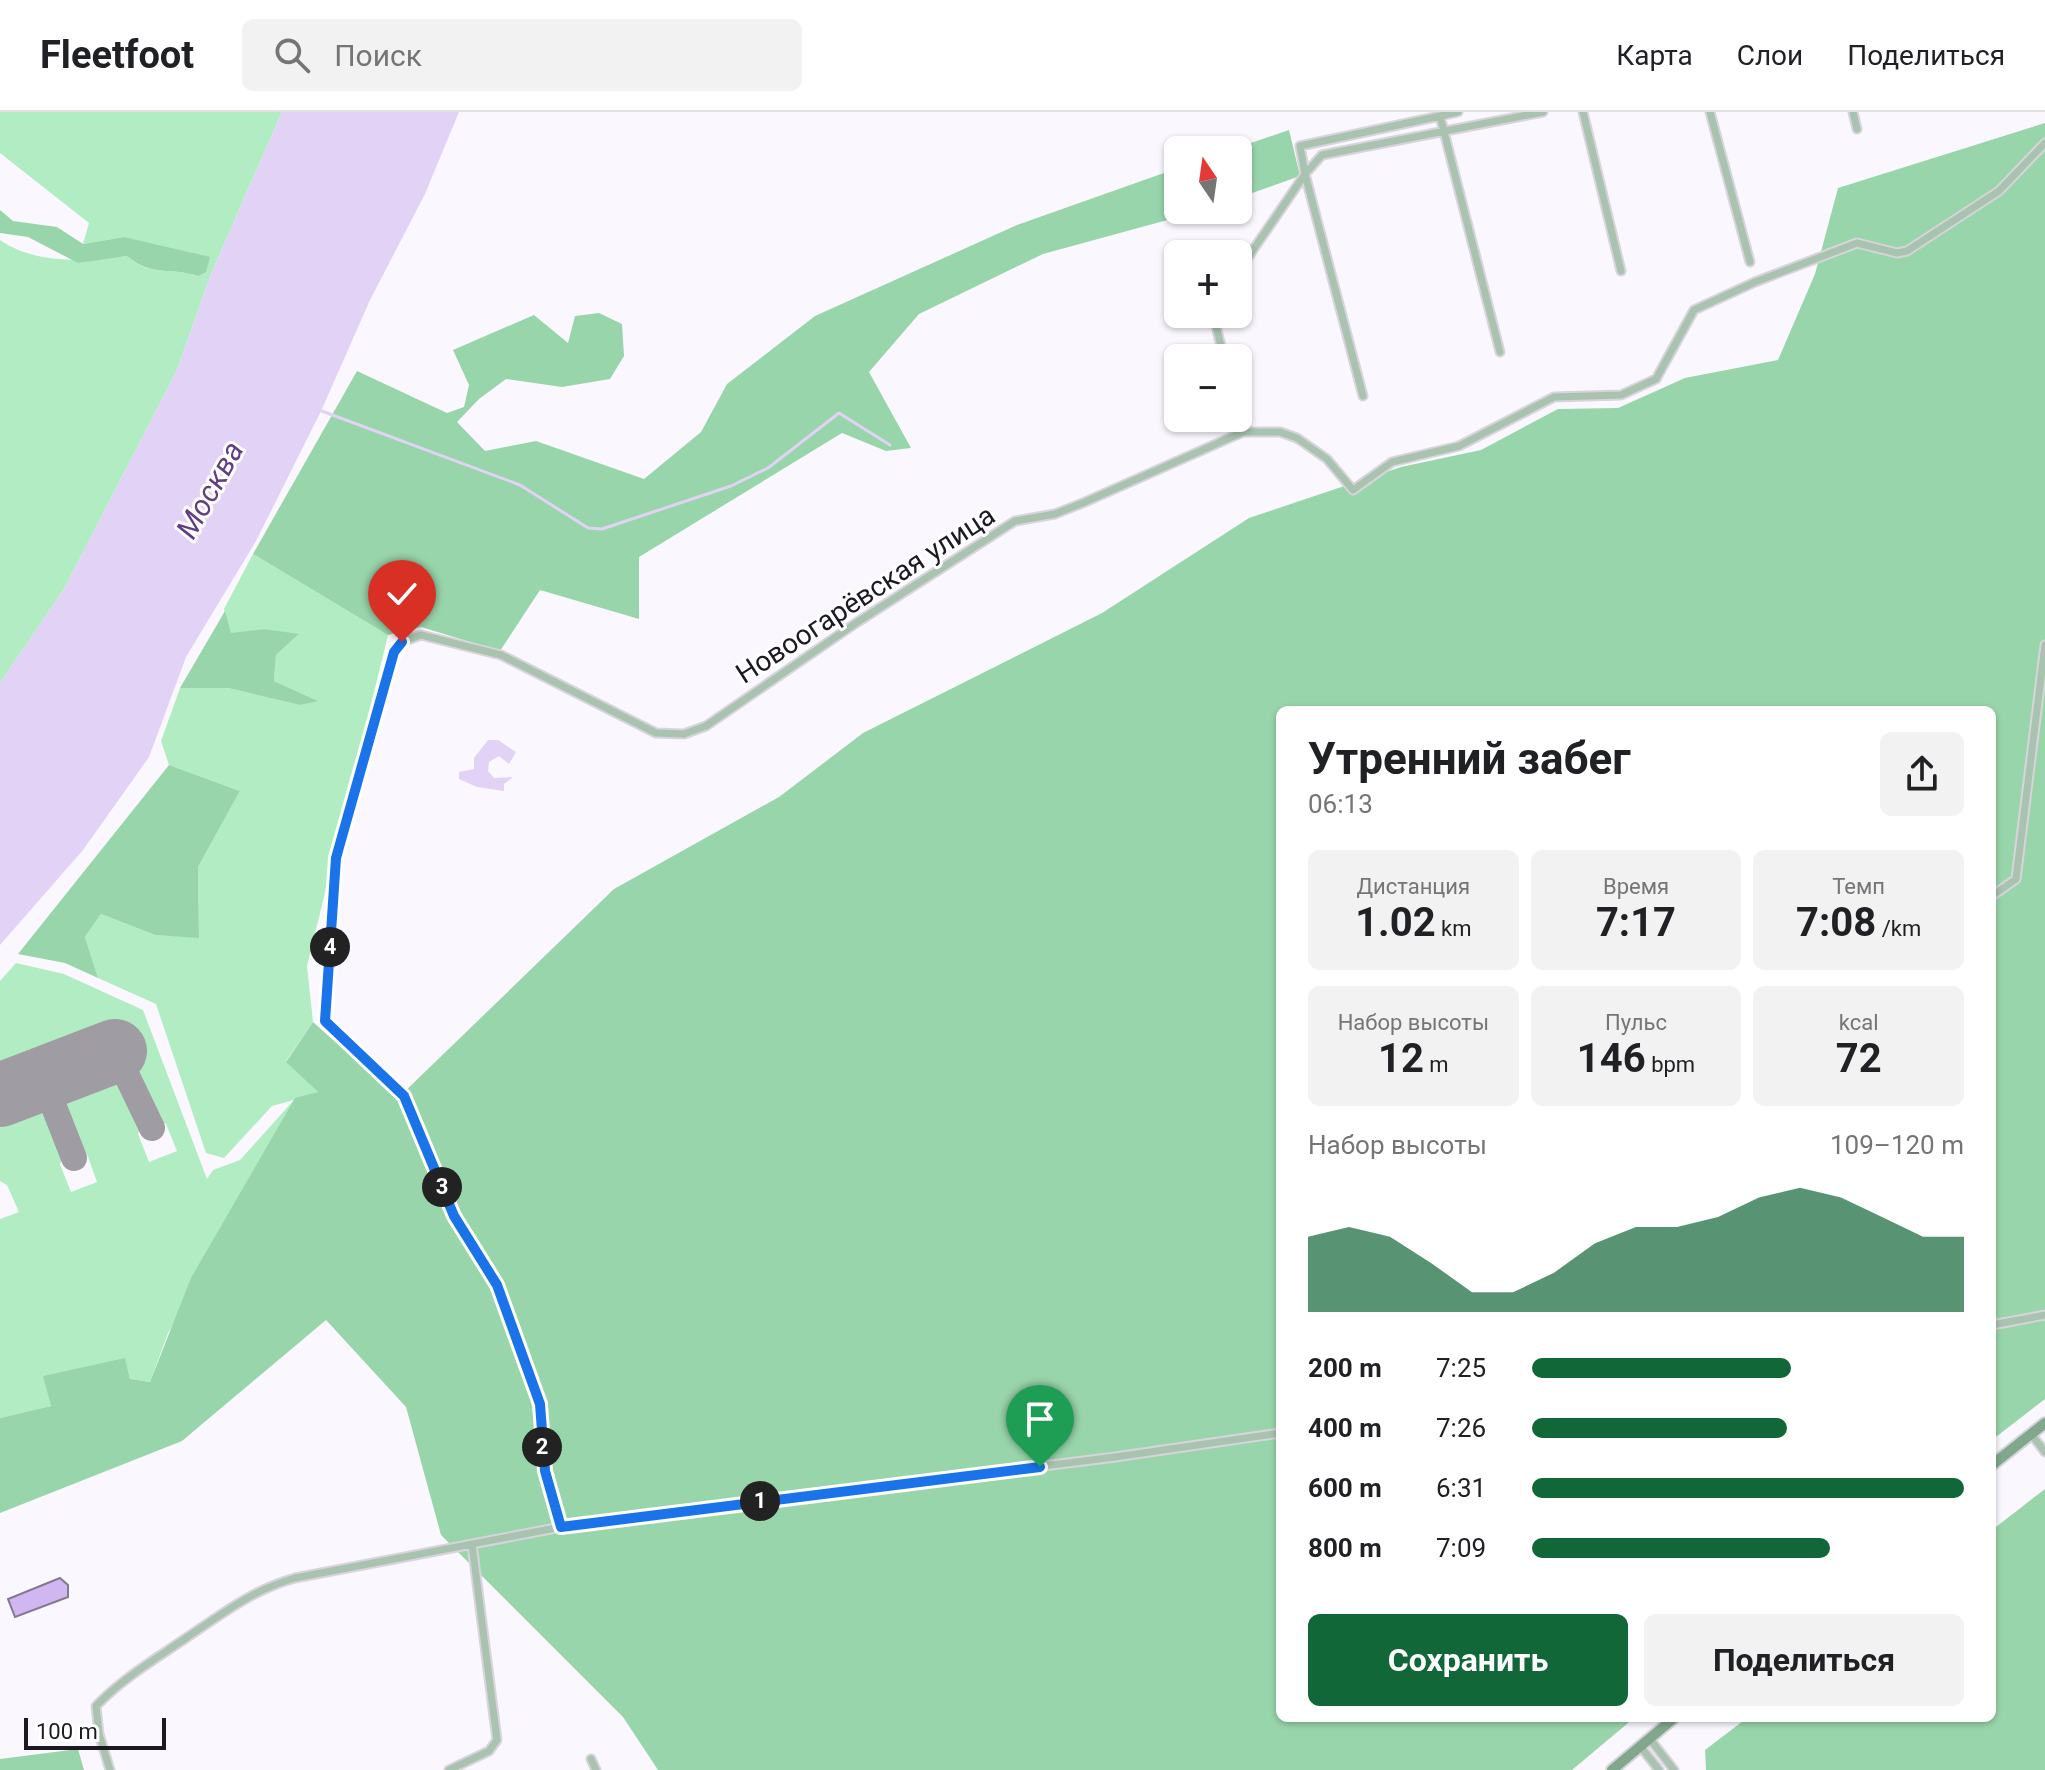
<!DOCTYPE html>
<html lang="ru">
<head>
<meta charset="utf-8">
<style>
  body { margin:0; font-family:Roboto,sans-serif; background:#f2f2f2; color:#202124; height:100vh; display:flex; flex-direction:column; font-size:30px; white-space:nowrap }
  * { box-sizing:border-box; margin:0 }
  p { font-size:26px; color:#757577 }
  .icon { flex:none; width:44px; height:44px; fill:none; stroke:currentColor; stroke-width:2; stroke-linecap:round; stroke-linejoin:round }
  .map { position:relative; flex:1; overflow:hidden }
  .side { position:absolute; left:1276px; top:594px; width:720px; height:1016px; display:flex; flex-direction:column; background:#fff; border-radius:12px; box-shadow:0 2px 6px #0004 }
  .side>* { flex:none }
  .needle { width:52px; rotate:347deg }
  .controls { position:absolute; left:1164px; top:24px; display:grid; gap:16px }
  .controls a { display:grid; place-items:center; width:88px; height:88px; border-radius:12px; background:#fff; box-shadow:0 2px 6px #0004; font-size:40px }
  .scale { position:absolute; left:24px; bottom:20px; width:142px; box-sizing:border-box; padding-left:8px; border:4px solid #1d1922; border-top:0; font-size:22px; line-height:28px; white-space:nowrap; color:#1d1922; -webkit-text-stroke:6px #fff; paint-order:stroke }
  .pin { position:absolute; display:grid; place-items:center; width:68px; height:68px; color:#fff; margin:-82px -34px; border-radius:50% 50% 50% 0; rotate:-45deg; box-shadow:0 0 8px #0007 }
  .pin .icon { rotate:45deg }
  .km { position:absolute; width:40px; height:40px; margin:-20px; border-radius:50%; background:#222; color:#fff; font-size:22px; line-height:40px; text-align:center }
  .round { display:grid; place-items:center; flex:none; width:84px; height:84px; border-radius:12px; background:#f2f2f2 }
  .overview { display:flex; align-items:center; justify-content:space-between; height:136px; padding:0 32px }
  h1 { font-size:44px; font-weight:700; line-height:60px }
  .stats { display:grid; grid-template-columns:repeat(3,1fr); gap:12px; height:136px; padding:8px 32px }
  .stats div { display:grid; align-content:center; border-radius:12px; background:#f2f2f2; text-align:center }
  .stats b { font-size:40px; font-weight:700 }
  .stats small { font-size:22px; font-weight:400 }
  .stats p { font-size:22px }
  .chart { height:224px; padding:16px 32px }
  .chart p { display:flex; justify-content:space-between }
  .chart svg { width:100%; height:144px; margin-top:8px; fill:#126738; opacity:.7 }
  .button { display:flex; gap:16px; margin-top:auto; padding:16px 32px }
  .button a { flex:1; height:92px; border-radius:12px; background:#126738; color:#fff; font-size:32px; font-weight:700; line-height:92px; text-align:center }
  .button a+a { background:#f2f2f2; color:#202124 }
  ul { padding:0 32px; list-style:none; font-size:26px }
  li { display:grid; grid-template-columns:128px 96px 1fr; align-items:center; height:60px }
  li i { height:20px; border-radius:10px; background:#126738 }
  header { display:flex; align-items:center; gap:48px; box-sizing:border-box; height:112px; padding:0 40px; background:#fff; border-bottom:2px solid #e0e0e0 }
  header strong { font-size:38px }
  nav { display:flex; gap:44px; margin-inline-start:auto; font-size:28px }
  .search { width:560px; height:72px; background:#f2f2f2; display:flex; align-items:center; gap:20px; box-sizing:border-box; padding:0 28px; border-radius:12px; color:#757577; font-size:30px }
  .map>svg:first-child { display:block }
</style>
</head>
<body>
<header>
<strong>Fleetfoot</strong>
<div class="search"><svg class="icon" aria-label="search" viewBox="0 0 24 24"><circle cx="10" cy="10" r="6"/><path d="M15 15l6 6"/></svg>Поиск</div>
<nav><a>Карта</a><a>Слои</a><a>Поделиться</a></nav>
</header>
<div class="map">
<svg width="2045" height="1658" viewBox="0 0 2045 1658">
  <rect width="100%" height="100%" fill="#faf8fe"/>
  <path fill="#b2ecc3" d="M0 0H282L211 162 177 258 64 477 0 571V128C36 153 87 149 127 144 148 165 173 155 198 164L124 125 83 132 89 111 0 41Z
    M253 442 388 523 307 854 313 910 286 949 318 980 168 1221 150 1270 130 1267 125 1247 44 1264 51 1294 0 1306V1107L19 1100 7 1073 0 1069V1008L33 995 49 1000 65 1041 60 1052 71 1080 97 1070 87 1042 76 1037 61 997 68 982 108 967 124 973 142 1010 138 1022 149 1050 177 1039 166 1012 154 1006 115 915 0 958V869L16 851 64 862 143 898 207 1067 213 1058 240 1048 294 988 272 994 224 1046 206 1041 156 892 98 866 85 825 101 802 155 823 199 825 198 755 240 679 169 653 161 629 180 576H228L300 593 316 588 274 569 276 543 298 523 264 517 231 522 224 497Z"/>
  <path fill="#99d5ab" d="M2045 11V1287L1992 1328V598H1280V1606H1634L1572 1658H658L623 1605 441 1423 406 1295 326 1208 182 1329 0 1401V1306L51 1294 43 1264 125 1246 130 1267 150 1270 191 1166 295 986 318 980 286 950 313 910 398 986 614 777 779 685 863 621 1102 501 1249 406 1401 355 1481 338 1558 297 1618 296 1685 266 1778 248 1815 162 1838 76Z
    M1289 18 1300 64 1238 86V38H1230Z
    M1178 56V98H1204L1043 142 919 202 869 260 911 336 886 339 842 321 639 445V507L540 478 500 539 421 515 388 523 253 442 357 259 447 301 464 295 469 273 453 238 534 203 568 231 575 204 599 201 622 212 624 244 610 267 562 275 506 267 479 287 457 310 485 339 536 329 644 367 701 320 727 272 815 204 1017 113Z
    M0 98 13 109 57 115 83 132 124 125 210 145 206 160 198 164C172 155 150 165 127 144L78 151 28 125 0 121Z
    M225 499 231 521 264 517 299 522 276 543 274 569 318 589 300 593 228 576H180Z
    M169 653 240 679 198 755 199 826 155 823 101 802 85 825 98 866 65 851 18 842Z
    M2045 1377V1658H1706L1705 1638 1747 1606H1992V1418Z
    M78 1637 84 1658H0V1647Z"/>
  <path fill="#e1d2f6" d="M282 0H459L425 82 370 188 321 299 256 429 186 545 149 645 83 738 0 833V571L64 477 177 258 211 162Z
    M488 628H498L516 640 509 652 499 644 489 650 488 659 494 666 513 665 504 672V679L477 675 459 667V660L474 657V646Z"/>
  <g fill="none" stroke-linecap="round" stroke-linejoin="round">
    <path stroke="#e1d2f6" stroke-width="3" d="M319 298 520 373 588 416 602 417 731 374 768 356 839 301 890 333"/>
    <path stroke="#9f9ca4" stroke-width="26" d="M115 939 152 1016
      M43 967 74 1046"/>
    <path stroke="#9f9ca4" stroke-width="64" d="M0 983 115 939"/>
  </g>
  <path fill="#d1b7f2" stroke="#827890" stroke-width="2" d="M60 1466 68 1473V1485L15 1505 8 1487Z"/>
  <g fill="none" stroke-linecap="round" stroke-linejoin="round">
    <g stroke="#d7d4db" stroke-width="11">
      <path id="street" d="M1458 0 1440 4 1500 240
        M1583 0 1621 159
        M1710 0 1750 150
        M1853 0 1857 17
        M1305 62 1322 43 1543 0
        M1305 62 1300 34 1440 4
        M1238 160 1305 62 1363 284
        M1213 202 1224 246
        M1238 301 1243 320
        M1992 784 2016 767 2045 533
        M1992 1213 2045 1203
        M2031 1322 2045 1340
        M561 1415 545 1359 540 1292 497 1173 454 1104 404 984 325 909 336 746 394 540 402 530 421 523 501 543 656 621 684 622 706 614 856 511 1015 409 1055 402 1085 390 1243 320H1280L1297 326 1327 347 1353 378 1392 350 1459 334 1554 285 1621 283 1656 267 1694 198 1755 170 1857 131 1897 141 1907 139 1999 79 2045 31
        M1649 1626 1674 1658
        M1640 1634 1659 1658
        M591 1647 596 1658
        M110 1658 99 1622 96 1594C123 1566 154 1548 186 1526 222 1502 252 1478 295 1466L561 1415 1115 1345 1280 1321
        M449 1658 489 1639 497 1628 472 1432"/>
    </g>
    <g stroke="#d7d4db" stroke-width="14">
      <path id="secondary" d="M1992 1353 2045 1311
        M1612 1658 1674 1606"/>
    </g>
    <use href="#street" stroke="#a9c3b0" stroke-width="7"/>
    <use href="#secondary" stroke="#81a88c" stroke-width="10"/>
  </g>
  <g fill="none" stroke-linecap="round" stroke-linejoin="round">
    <g stroke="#fff" stroke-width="16">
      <path id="route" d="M402 530 394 540 336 746 325 909 404 984 454 1104 497 1173 540 1292 545 1359 561 1415 1040 1355"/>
    </g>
    <use href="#route" stroke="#1a73e8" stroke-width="10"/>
  </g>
  <g text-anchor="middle" stroke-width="6" stroke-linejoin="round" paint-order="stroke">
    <g font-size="28" fill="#1d1922" stroke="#fff">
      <text transform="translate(865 482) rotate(-33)" y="10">Новоогарёвская улица</text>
    </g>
    <g font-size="30" font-style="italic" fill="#603e84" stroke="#fff">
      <text transform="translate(210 378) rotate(-61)" y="10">Москва</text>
    </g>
  </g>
</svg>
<div class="controls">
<a><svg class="needle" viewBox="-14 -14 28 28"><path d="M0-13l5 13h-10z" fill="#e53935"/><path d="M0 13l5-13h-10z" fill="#757577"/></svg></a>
<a>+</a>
<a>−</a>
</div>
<div class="scale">100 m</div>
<div class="pin" style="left:1040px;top:1355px;background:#1e9e55"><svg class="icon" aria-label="arrive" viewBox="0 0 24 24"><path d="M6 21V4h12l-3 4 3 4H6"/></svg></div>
<div class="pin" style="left:402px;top:530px;background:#d93025"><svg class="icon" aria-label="check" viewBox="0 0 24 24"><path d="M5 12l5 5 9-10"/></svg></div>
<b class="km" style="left:760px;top:1389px">1</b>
<b class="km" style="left:542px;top:1335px">2</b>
<b class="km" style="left:442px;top:1075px">3</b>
<b class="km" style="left:330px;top:835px">4</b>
<section class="side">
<div class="overview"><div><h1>Утренний забег</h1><p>06:13</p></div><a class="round"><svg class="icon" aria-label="share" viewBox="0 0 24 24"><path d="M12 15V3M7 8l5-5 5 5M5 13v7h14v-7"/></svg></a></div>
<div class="stats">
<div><p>Дистанция</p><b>1.02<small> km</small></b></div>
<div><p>Время</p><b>7:17</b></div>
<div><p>Темп</p><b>7:08<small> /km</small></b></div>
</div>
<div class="stats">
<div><p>Набор высоты</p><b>12<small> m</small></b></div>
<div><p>Пульс</p><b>146<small> bpm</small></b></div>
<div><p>kcal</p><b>72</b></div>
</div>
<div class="chart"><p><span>Набор высоты</span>109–120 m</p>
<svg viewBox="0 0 160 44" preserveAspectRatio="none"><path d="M0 44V21L10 18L20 21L30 29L40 38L50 38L60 32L70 23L80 18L90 18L100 15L110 9L120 6L130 9L140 15L150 21L160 21V44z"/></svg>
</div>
<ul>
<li><b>200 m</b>7:25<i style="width:60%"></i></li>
<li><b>400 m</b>7:26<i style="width:59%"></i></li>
<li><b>600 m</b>6:31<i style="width:100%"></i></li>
<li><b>800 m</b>7:09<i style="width:69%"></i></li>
</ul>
<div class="button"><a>Сохранить</a><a>Поделиться</a></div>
</section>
</div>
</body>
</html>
